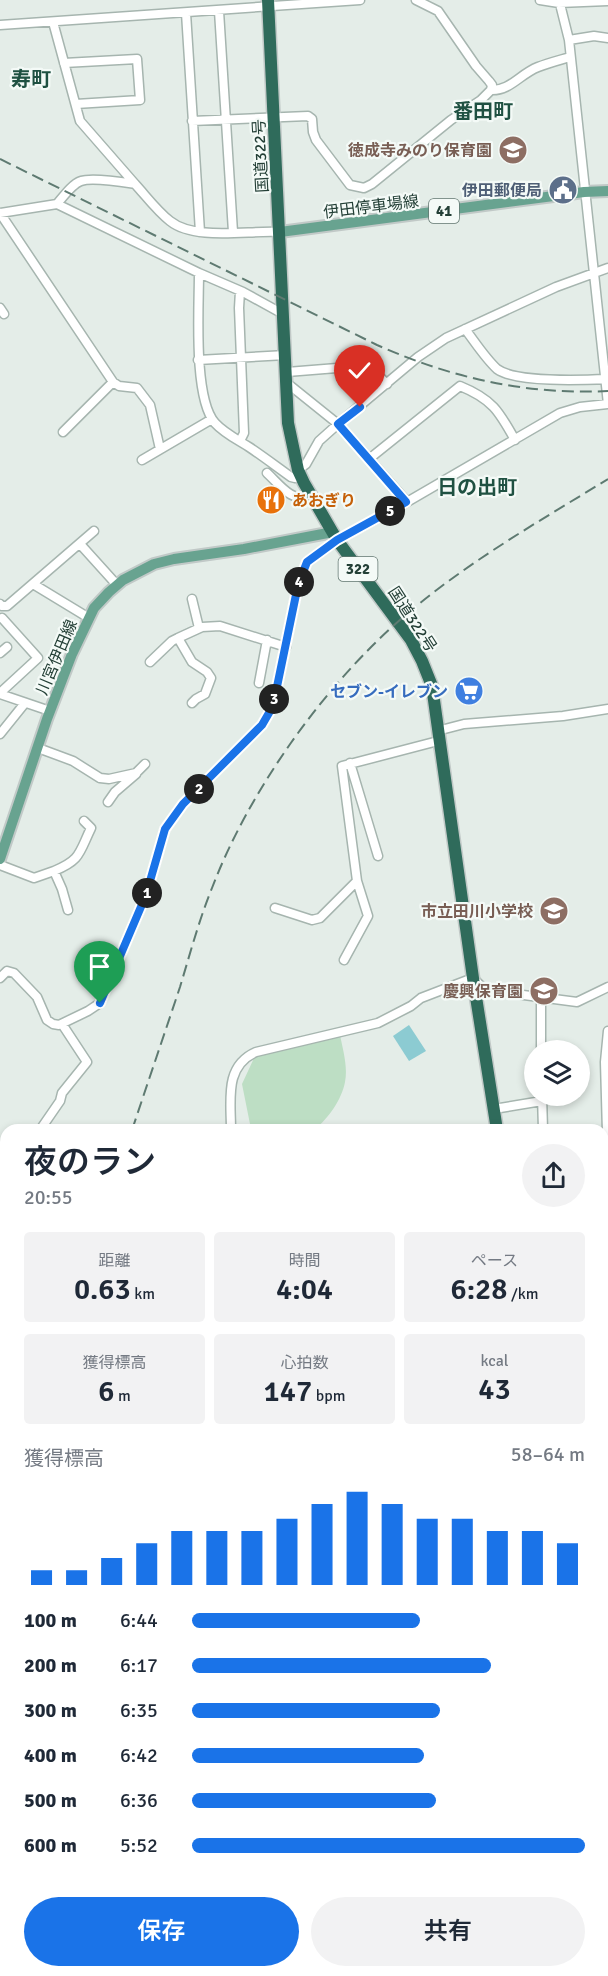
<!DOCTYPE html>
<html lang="ja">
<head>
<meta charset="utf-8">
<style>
  body { margin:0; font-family:Signika,"Noto Sans JP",sans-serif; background:#f2f2f3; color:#1f2937; height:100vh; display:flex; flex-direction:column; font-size:22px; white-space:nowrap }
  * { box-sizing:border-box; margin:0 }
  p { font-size:20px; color:#747a83 }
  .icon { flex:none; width:33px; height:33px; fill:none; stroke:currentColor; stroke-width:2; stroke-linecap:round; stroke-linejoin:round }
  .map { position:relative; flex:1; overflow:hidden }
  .panel { position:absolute; left:0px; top:1124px; width:609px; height:854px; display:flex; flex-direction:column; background:#fff; border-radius:18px 18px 0 0; box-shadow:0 3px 9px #0003 }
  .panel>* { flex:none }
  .controls { position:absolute; left:524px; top:1040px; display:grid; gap:12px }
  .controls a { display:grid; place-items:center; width:66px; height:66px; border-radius:50%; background:#fff; box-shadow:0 3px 9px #0003; font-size:30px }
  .pin { position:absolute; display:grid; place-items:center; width:51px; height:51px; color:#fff; margin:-62px -26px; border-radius:50% 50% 50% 0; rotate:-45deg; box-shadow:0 0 6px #0007 }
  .pin .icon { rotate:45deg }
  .km { position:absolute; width:30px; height:30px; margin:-15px; border-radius:50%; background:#222; color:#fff; font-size:16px; line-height:30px; text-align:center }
  .round { display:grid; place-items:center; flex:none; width:63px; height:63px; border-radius:32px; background:#f2f2f3 }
  .overview { display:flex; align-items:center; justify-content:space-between; height:102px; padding:0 24px }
  h1 { font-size:33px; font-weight:600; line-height:45px }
  .figures { display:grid; grid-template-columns:repeat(3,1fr); gap:9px; height:102px; padding:6px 24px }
  .figures div { display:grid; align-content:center; border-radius:6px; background:#f2f2f3; text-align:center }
  .figures b { font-size:30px; font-weight:600 }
  .figures small { font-size:16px; font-weight:400 }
  .figures p { font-size:16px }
  .chart { height:168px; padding:12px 24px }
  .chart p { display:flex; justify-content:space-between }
  .chart svg { width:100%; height:108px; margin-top:6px; stroke:#1a73e8; stroke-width:6 }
  .action { display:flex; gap:12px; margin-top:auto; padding:12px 24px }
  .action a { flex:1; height:69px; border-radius:36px; background:#1a73e8; color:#fff; font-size:24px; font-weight:600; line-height:69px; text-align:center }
  .action a+a { background:#f2f2f3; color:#1f2937 }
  ul { padding:0 24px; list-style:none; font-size:20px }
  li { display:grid; grid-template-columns:96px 72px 1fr; align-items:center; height:45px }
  li i { height:15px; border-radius:8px; background:#1a73e8 }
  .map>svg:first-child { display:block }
</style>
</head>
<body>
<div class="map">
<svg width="608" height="1976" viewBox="0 0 608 1976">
  <rect width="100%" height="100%" fill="#e4ede8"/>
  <path fill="#bddec4" d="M340 1035C343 1050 348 1067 345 1082 342 1099 328 1119 315 1129H251L242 1084 255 1056Z"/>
  <path fill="#8ccbd2" d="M409 1025 426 1051 409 1061 393 1036Z"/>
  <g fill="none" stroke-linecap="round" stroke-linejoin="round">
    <g stroke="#a6b5af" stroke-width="11">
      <path id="minor" d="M540 0 559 3 608 1
        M559 0 569 40 608 404
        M219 11 233 232
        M186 13 200 232
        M53 22 80 121 135 184
        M0 25 360 0
        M569 40 594 36 608 38
        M64 63 137 59 140 100 76 104
        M491 90C510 91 520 74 538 67 548 63 560 60 570 57
        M192 121 308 116 312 119 313 132 316 140 350 185 364 188 372 184 451 120 481 100 491 90 492 85 489 81 476 66 438 11 416 0
        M57 204C63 197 72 184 81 181 92 177 122 182 135 184 146 196 157 211 170 221 195 241 248 230 280 232
        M0 213 57 204 199 273 243 292 283 314
        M0 213 113 382
        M199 273C199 307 193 398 215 423 224 433 238 440 249 447 264 457 277 467 291 477L295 478 301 476
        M0 308 4 314
        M465 329C475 342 485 358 497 369 516 383 584 380 608 379
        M198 360 286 355
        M287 372 362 366 371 368 387 384
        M287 383 338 424 407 502
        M63 432 113 382 119 386 137 388 150 405 160 449
        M240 441 244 433 239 308 240 291
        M369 459 460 386C492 399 499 411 515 440
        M142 460 212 419
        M298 470 306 464 319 441 338 424 418 357 446 338 556 287 608 268
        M267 473C282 487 290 501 312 498
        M80 544 117 585
        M33 584 89 618
        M192 599 199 628
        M0 604 2 606H7L94 531
        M0 653 7 647
        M150 662 172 641 178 638
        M259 683 267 640
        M0 693 38 658 2 618
        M0 694 50 711
        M192 703 196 699 205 694 211 678 207 672 192 662 178 638 202 627 220 626 286 647
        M437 731 464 724 563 716 608 709
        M0 734 25 703
        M38 748 73 761 100 778 109 779 136 773 145 764
        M350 763 378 856
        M108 802 115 792 136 774
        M0 865 34 878 54 871 62 889 68 910
        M54 871C81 860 79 853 91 828L84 821
        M275 908 312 920 320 918 357 881 342 766 438 741
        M344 960 368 916 357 881
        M0 978 7 971 14 973 37 997 47 1020 53 1024 59 1025 88 1011 100 1003 146 895 165 829 183 804 262 725 273 706 298 585 307 562 337 540 407 502 560 413 580 407 608 404
        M541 997V1050
        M542 1095 543 1130
        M494 1109 542 1101
        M40 1130 60 1101 62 1093 87 1062 62 1024
        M231 1130C231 1100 224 1066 256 1052L378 1023 411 1006 421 998 473 978 485 990 577 1002 608 987
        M0 1189 6 1180
        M603 1229 607 1133 605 1062 608 1031
        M0 1280 6 1288
        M603 1393 608 1392
        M4 1484 3 1362 6 1344
        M4 1538 6 1560
        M603 1553 608 1558
        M603 1614 608 1617
        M603 1805 608 1799
        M603 1964 608 1965
        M59 1971 63 1976
        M155 1971V1976
        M163 1971V1976
        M432 1971 434 1976
        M481 1971 482 1976
        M535 1971V1976
        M10 1976 15 1971"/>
    </g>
    <g stroke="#c1c9c7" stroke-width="14">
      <path id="major" d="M280 232 584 192 608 191
        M0 859 47 719 72 654 94 608 109 592 123 580 154 564 174 559 244 549 333 532"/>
    </g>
    <g stroke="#c1c9c7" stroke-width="15">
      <path id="highway" d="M268 0 288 423 298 470 304 483 337 540 411 640 422 661 432 686 473 978 497 1130
        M449 1971 450 1976"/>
    </g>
    <use href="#minor" stroke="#fff" stroke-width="8"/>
    <use href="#major" stroke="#68a390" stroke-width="10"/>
    <use href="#highway" stroke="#2f6b5b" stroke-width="12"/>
    <path stroke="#5e7a71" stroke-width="2" stroke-dasharray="12 6" stroke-linecap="butt" d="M0 159 377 345C452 378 526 395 608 391
      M132 1130C148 1082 164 1035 180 987 190 954 199 920 212 888 249 791 323 687 401 619 464 564 538 522 608 479
      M197 1971 198 1976"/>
    <g stroke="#a6b5af" stroke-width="11" stroke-linecap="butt">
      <path id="minor-bridge" d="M4 1538V1484"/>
    </g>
    <use href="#minor-bridge" stroke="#fff" stroke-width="8"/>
  </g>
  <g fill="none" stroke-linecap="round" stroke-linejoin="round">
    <g stroke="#fff" stroke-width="12">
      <path id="route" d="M100 1003 146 895 165 829 183 804 262 725 273 706 298 585 307 562 337 540 406 502 338 424 360 407"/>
    </g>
    <use href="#route" stroke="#1a73e8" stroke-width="8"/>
  </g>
  <defs>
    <g id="school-disc" transform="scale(1.5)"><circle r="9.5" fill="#8d6e63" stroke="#f4faf7"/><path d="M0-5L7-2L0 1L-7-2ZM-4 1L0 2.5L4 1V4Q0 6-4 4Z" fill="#fff"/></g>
    <g id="civic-disc" transform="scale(1.5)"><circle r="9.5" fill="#5c6f8a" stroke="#f4faf7"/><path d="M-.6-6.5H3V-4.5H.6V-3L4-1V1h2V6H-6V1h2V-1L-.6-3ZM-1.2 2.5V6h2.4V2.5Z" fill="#fff"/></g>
    <g id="restaurant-disc" transform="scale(1.5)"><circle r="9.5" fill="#e8710a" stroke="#f4faf7"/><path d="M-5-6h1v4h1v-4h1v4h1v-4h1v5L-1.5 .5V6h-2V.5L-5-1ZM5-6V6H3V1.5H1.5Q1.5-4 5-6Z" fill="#fff"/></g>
    <g id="supermarket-disc" transform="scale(1.5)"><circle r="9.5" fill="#3f7fe0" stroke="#f4faf7"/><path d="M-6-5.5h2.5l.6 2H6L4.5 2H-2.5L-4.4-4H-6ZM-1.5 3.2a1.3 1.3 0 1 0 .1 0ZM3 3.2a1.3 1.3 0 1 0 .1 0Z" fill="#fff"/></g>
  </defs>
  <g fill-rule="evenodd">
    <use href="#school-disc" x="513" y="150"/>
    <use href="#civic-disc" x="563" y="190"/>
    <use href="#restaurant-disc" x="271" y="500"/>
    <use href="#supermarket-disc" x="469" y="691"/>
    <use href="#school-disc" x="554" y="911"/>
    <use href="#school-disc" x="544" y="991"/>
  </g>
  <g text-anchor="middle" stroke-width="4.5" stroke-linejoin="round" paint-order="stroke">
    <g fill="#f4faf7" stroke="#627770" stroke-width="1.5">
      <rect x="429" y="199" width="30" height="24" rx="4.5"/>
      <rect x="338.5" y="557" width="39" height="24" rx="4.5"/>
    </g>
    <g font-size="15" font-weight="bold" fill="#233f36">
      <text x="444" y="216">41</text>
      <text x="358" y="574">322</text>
    </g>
    <g font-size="16" font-weight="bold" fill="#785e54" stroke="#f4faf7" text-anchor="end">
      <text x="492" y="156">徳成寺みのり保育園</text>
      <text x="533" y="917">市立田川小学校</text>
      <text x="523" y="997">慶興保育園</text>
    </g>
    <g font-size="16" fill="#233f36" stroke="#f4faf7">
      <text transform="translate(260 156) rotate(-93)" y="6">国道322号</text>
      <text transform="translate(371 206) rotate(-7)" y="6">伊田停車場線</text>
      <text transform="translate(413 619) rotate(57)" y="6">国道322号</text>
      <text transform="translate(56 657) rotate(-67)" y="6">川宮伊田線</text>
    </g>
    <g font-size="16" font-weight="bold" fill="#4e5e75" stroke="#f4faf7" text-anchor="end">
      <text x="542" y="196">伊田郵便局</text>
    </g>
    <g font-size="16" font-weight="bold" fill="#c56008" stroke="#f4faf7" text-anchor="start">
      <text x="292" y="506">あおぎり</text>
    </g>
    <g font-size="16" font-weight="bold" fill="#366cbe" stroke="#f4faf7" text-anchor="end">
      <text x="448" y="697">セブン-イレブン</text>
    </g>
    <g font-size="20" font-weight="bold" fill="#1f5142" stroke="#f4faf7">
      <text x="31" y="86">寿町</text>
      <text x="483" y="118">番田町</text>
      <text x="477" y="494">日の出町</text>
    </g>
  </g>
</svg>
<div class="controls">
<a><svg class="icon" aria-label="layers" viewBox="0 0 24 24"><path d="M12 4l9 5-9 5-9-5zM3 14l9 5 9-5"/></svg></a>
</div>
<div class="pin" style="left:100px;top:1003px;background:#1e9e55"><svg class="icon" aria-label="arrive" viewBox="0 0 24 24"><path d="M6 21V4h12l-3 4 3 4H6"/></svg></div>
<div class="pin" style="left:360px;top:407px;background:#d93025"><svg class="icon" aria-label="check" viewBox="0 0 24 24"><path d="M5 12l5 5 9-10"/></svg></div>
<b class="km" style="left:147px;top:893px">1</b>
<b class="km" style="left:199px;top:789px">2</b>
<b class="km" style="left:274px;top:699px">3</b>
<b class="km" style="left:299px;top:582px">4</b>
<b class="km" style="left:390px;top:511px">5</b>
<section class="panel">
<div class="overview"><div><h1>夜のラン</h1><p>20:55</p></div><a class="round"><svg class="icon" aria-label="share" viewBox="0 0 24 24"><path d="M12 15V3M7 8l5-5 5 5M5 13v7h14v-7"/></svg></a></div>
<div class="figures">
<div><p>距離</p><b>0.63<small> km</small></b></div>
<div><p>時間</p><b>4:04</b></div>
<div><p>ペース</p><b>6:28<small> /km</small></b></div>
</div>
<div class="figures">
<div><p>獲得標高</p><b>6<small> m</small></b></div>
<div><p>心拍数</p><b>147<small> bpm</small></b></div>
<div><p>kcal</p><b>43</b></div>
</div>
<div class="chart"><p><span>獲得標高</span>58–64 m</p>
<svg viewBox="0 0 160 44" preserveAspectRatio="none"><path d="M5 44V38M15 44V38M25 44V33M35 44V27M45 44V22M55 44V22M65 44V22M75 44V17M85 44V11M95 44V6M105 44V11M115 44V17M125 44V17M135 44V22M145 44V22M155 44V27"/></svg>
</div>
<ul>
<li><b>100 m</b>6:44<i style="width:58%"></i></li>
<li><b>200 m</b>6:17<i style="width:76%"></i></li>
<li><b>300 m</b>6:35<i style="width:63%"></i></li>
<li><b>400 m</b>6:42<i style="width:59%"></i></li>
<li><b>500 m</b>6:36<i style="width:62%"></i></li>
<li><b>600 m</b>5:52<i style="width:100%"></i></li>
</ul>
<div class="action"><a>保存</a><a>共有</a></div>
</section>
</div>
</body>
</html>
